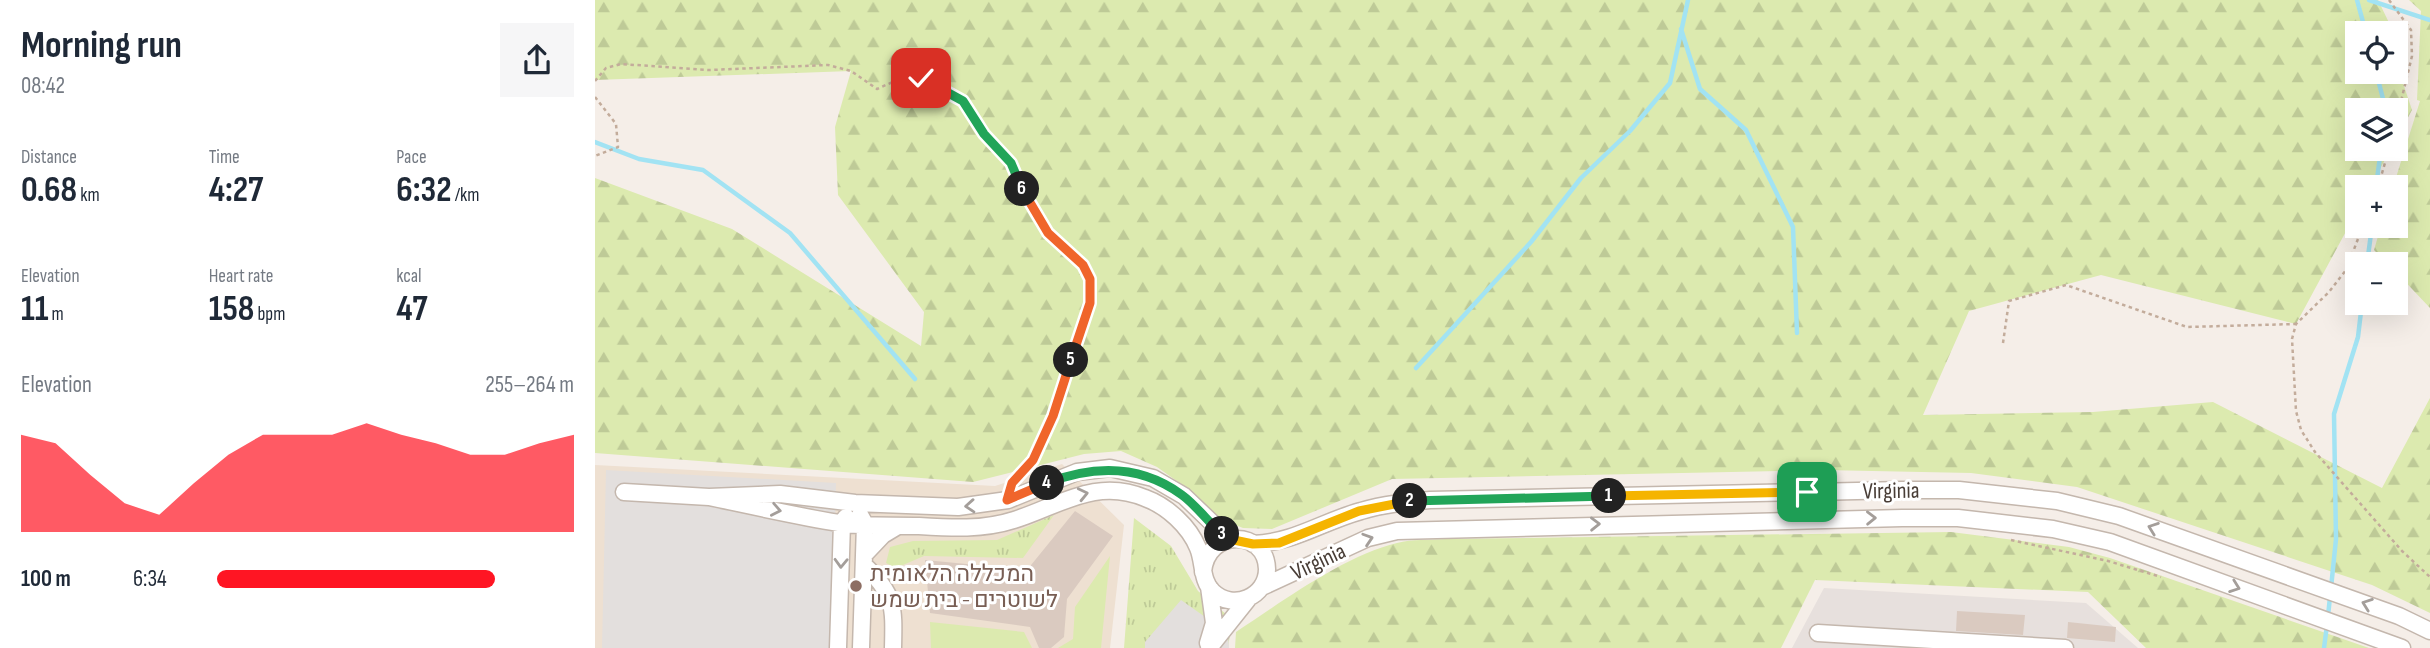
<!DOCTYPE html>
<html lang="en">
<head>
<meta charset="utf-8">
<style>
  body { margin:0; font-family:"Sofia Sans Condensed",Heebo,sans-serif; background:#f6f6f7; color:#1f2937; height:100vh; display:flex; flex-direction:column; font-size:26px; white-space:nowrap }
  * { box-sizing:border-box; margin:0 }
  p { font-size:23px; color:#747a83 }
  .icon { flex:none; width:38px; height:38px; fill:none; stroke:currentColor; stroke-width:2; stroke-linecap:round; stroke-linejoin:round }
  .map { position:relative; flex:1; overflow:hidden }
  .sheet { display:flex; flex-direction:column; background:#fff; width:595px }
  .sheet>* { flex:none }
  .controls { position:absolute; left:1750px; top:21px; display:grid; gap:14px }
  .controls a { display:grid; place-items:center; width:63px; height:63px; border-radius:0px; background:#fff; box-shadow:0 7px 28px #0002; font-size:35px }
  .pin { position:absolute; display:grid; place-items:center; width:60px; height:60px; color:#fff; margin:-30px; border-radius:14px; box-shadow:0 4px 10px #0006 }
  .km { position:absolute; width:35px; height:35px; margin:-18px; border-radius:50%; background:#222; color:#fff; font-size:19px; line-height:35px; text-align:center }
  .round { display:grid; place-items:center; flex:none; width:74px; height:74px; border-radius:0px; background:#f6f6f7 }
  .headline { display:flex; align-items:center; justify-content:space-between; height:119px; padding:0 21px }
  h1 { font-size:38px; font-weight:700; line-height:52px }
  .stats { display:grid; grid-template-columns:repeat(3,1fr); gap:10px; height:119px; padding:7px 21px }
  .stats div { display:grid; align-content:center }
  .stats b { font-size:35px; font-weight:700 }
  .stats small { font-size:19px; font-weight:400 }
  .stats p { font-size:19px }
  .chart { height:196px; padding:14px 21px }
  .chart p { display:flex; justify-content:space-between }
  .chart svg { width:100%; height:126px; margin-top:7px; fill:#ff1523; opacity:.7 }
  ul { padding:0 21px; list-style:none; font-size:23px }
  li { display:grid; grid-template-columns:112px 84px 1fr; align-items:center; height:52px }
  li i { height:18px; border-radius:9px; background:#ff1523 }
  main { display:flex; flex:1; min-height:0 }
  .map>svg:first-child { display:block }
</style>
</head>
<body>
<main>
<section class="sheet">
<div class="headline"><div><h1>Morning run</h1><p>08:42</p></div><a class="round"><svg class="icon" aria-label="share" viewBox="0 0 24 24"><path d="M12 15V3M7 8l5-5 5 5M5 13v7h14v-7"/></svg></a></div>
<div class="stats">
<div><p>Distance</p><b>0.68<small> km</small></b></div>
<div><p>Time</p><b>4:27</b></div>
<div><p>Pace</p><b>6:32<small> /km</small></b></div>
</div>
<div class="stats">
<div><p>Elevation</p><b>11<small> m</small></b></div>
<div><p>Heart rate</p><b>158<small> bpm</small></b></div>
<div><p>kcal</p><b>47</b></div>
</div>
<div class="chart"><p><span>Elevation</span>255–264 m</p>
<svg viewBox="0 0 160 44" preserveAspectRatio="none"><path d="M0 44V10L10 13L20 24L30 34L40 38L50 27L60 17L70 10L80 10L90 10L100 6L110 10L120 13L130 17L140 17L150 13L160 10V44z"/></svg>
</div>
<ul>
<li><b>100 m</b>6:34<i style="width:78%"></i></li>
</ul>
</section>
<div class="map">
<svg width="1835" height="648" viewBox="0 0 1835 648">
  <defs>
    <pattern id="grass-tufts" width="24" height="20" patternUnits="userSpaceOnUse" patternTransform="scale(1.75)"><rect width="24" height="20" fill="#dceaaf"/><path d="M3 7l-1-3M5 7V3M7 7l1-3M15 17l-1-3M17 17v-4M19 17l1-3" fill="none" stroke="#beca97"/></pattern>
    <pattern id="forest-firs" width="22" height="20" patternUnits="userSpaceOnUse" patternTransform="scale(1.75)"><rect width="22" height="20" fill="#dceaaf"/><path d="M5 1l3.5 6h-7zM16 11l3.5 6h-7z" fill="#beca97"/></pattern>
  </defs>
  <rect width="100%" height="100%" fill="#f5eee8"/>
  <path fill="#e7e0dd" d="M1229 588 1491 603 1543 648H1197Z"/>
  <path fill="#eee0d1" d="M467 464 529 525 515 648H0V465L400 486Z"/>
  <path fill="url(#grass-tufts)" d="M459 515 428 558 329 556 301 568 291 563 295 547 318 541 402 540Z
    M539 518 576 546 603 591 637 619 633 648H529Z"/>
  <path fill="url(#forest-firs)" d="M0 0H1783L1799 33H1762V72H1801V45L1803 68 1817 110 1801 140V110H1762V149H1796L1775 187H1762V211L1701 324 1506 275 1374 311 1328 415 1498 412 1618 402 1787 488 1835 398V613L1777 585 1482 487 1376 473 1228 470 797 479 677 529 648 528 623 518 600 494 562 467 526 451 489 454 378 482 0 453V178L137 229 326 346 329 312 243 195 240 127 256 71 0 80Z
    M1814 0H1835V308L1801 272V264H1793L1779 250 1786 226H1801L1798 187 1825 101 1822 100 1826 11Z
    M1356 532 1474 547 1515 558 1774 648H1551L1493 592 1220 580 1186 648H640L641 632C685 603 750 555 802 543 817 539 835 540 851 539Z"/>
  <path fill="#dceaaf" d="M515 556 506 648H463L478 639 480 607Z
    M335 622 429 632 437 648H336Z"/>
  <path fill="#e3dfdd" d="M11 470 241 483 237 648H7Z
    M586 600 633 633 634 648H550V642Z"/>
  <g fill="none" stroke-linecap="round" stroke-linejoin="round">
    <path stroke="#a2e3f3" stroke-width="4.5" d="M1762 0 1771 33
      M1774 0 1835 20
      M1086 29 1105 89 1151 130 1198 227 1202 333
      M1781 72 1791 110
      M0 142 44 159 108 170 195 233 320 379
      M1781 187 1786 149
      M1772 264 1777 226
      M821 368 936 242 986 178 1035 131 1075 83 1093 0
      M1736 588 1741 539 1739 414 1763 337 1767 303
      M1733 616 1735 597
      M1729 648 1732 625"/>
  </g>
  <path fill="#dacac0" d="M480 511 518 536 472 599 469 637 456 648H444L435 627 335 613 330 560 432 570Z
    M1362 611 1430 615 1428 635 1361 631Z
    M1473 622 1521 627 1520 642 1472 638Z"/>
  <g fill="none" stroke-linecap="round" stroke-linejoin="round">
    <g stroke="#c4b7ad" stroke-width="19">
      <path id="minor" d="M29 492 114 497 185 494 260 503 363 507 413 500 482 472 515 468 558 478 589 496 634 539
        M114 497C157 506 201 516 244 523 270 527 298 525 324 526 356 528 388 530 419 520 464 506 501 477 550 498 572 506 594 526 603 548 609 562 606 581 618 592 638 611 672 597 672 569 671 529 612 528 608 572
        M265 515 270 524 266 648
        M658 544C701 542 726 522 766 511 789 504 812 502 835 500L1307 490H1364L1462 501 1524 516 1804 616 1835 631
        M269 555 288 535 303 526
        M269 565C300 594 299 607 298 648
        M667 587 773 538 802 531 1307 518H1363L1458 529 1515 542 1807 648
        M1223 633 1470 648
        M613 643 619 623 614 587
        M243 648 247 523 251 517
        M614 648 653 599"/>
    </g>
    <path stroke="#c3ac9b" stroke-width="2.5" stroke-dasharray="3.5 3.5" stroke-linecap="butt" d="M1794 0 1816 30 1817 56 1801 122
      M0 81 11 68 26 64 114 70 233 65 256 71 282 89 311 76 326 77 368 101 389 134 416 163 453 233 488 265 495 279V303L459 416 438 460 419 481
      M0 97 21 124 23 147 0 156
      M1783 187 1794 149
      M1768 226 1751 270 1734 292 1701 324 1697 339 1701 411 1706 430 1720 452 1807 551 1835 577
      M1408 343 1414 301 1471 285 1592 327 1701 324
      M1416 540 1513 561 1566 577"/>
    <use href="#minor" stroke="#fff" stroke-width="16"/>
  </g>
  <defs><path id="oneway-chevron" d="M-2-3.5L2.5 0L-2 3.5" fill="none" stroke-width="1.6" stroke-linecap="round" stroke-linejoin="round" transform="scale(1.75)"/></defs>
  <g stroke="#a49e9a">
    <use href="#oneway-chevron" transform="translate(488 494) rotate(-13)"/>
    <use href="#oneway-chevron" transform="translate(375 506) rotate(176)"/>
    <use href="#oneway-chevron" transform="translate(181 510) rotate(11)"/>
    <use href="#oneway-chevron" transform="translate(1276 518) rotate(-1)"/>
    <use href="#oneway-chevron" transform="translate(1000 524) rotate(-1)"/>
    <use href="#oneway-chevron" transform="translate(1558 528) rotate(-160)"/>
    <use href="#oneway-chevron" transform="translate(773 539) rotate(-18)"/>
    <use href="#oneway-chevron" transform="translate(246 563) rotate(92)"/>
    <use href="#oneway-chevron" transform="translate(1640 587) rotate(20)"/>
    <use href="#oneway-chevron" transform="translate(1772 604) rotate(-160)"/>
  </g>
  <g fill="none" stroke-linecap="round" stroke-linejoin="round">
    <g stroke="#fff" stroke-width="14">
      <path id="split-1" d="M1014 496 1212 492"/>
    </g>
    <g stroke="#fff" stroke-width="14">
      <path id="split-2" d="M815 501 1014 496"/>
    </g>
    <g stroke="#fff" stroke-width="14">
      <path id="split-3" d="M627 534 634 539 658 544 684 543 764 511 815 501"/>
    </g>
    <g stroke="#fff" stroke-width="14">
      <path id="split-4" d="M452 483C499 465 545 464 587 495 602 506 613 522 627 534"/>
    </g>
    <g stroke="#fff" stroke-width="14">
      <path id="split-5" d="M452 483 412 500 417 483 438 460 458 416 476 360"/>
    </g>
    <g stroke="#fff" stroke-width="14">
      <path id="split-6" d="M427 189 453 233 488 265 495 279V303L476 360"/>
    </g>
    <g stroke="#fff" stroke-width="14">
      <path id="split-7" d="M326 78 368 101 389 134 416 163 427 189"/>
    </g>
    <use href="#split-1" stroke="#f5b400" stroke-width="9"/>
    <use href="#split-2" stroke="#22a559" stroke-width="9"/>
    <use href="#split-3" stroke="#f5b400" stroke-width="9"/>
    <use href="#split-4" stroke="#22a559" stroke-width="9"/>
    <use href="#split-5" stroke="#f0652b" stroke-width="9"/>
    <use href="#split-6" stroke="#f0652b" stroke-width="9"/>
    <use href="#split-7" stroke="#22a559" stroke-width="9"/>
  </g>
  <circle fill="#8d6e63" stroke="#fff" stroke-width="2.5" cx="261" cy="586" r="7"/>
  <g text-anchor="middle" stroke-width="6" stroke-linejoin="round" paint-order="stroke">
    <g font-size="23" fill="#483d36" stroke="#fff">
      <text transform="translate(1296 490) rotate(-1)" y="8">Virginia</text>
      <text transform="translate(723 561) rotate(-25)" y="8">Virginia</text>
    </g>
    <g font-size="23" fill="#785e54" stroke="#fff" text-anchor="start">
      <text x="275" y="581">המכללה הלאומית<tspan x="275" dy="26">לשוטרים - בית שמש</tspan></text>
    </g>
  </g>
</svg>
<div class="controls">
<a><svg class="icon" aria-label="locate" viewBox="0 0 24 24"><circle cx="12" cy="12" r="6"/><path d="M12 2v4M12 18v4M2 12h4M18 12h4"/></svg></a>
<a><svg class="icon" aria-label="layers" viewBox="0 0 24 24"><path d="M12 4l9 5-9 5-9-5zM3 14l9 5 9-5"/></svg></a>
<a>+</a>
<a>−</a>
</div>
<div class="pin" style="left:1212px;top:492px;background:#1e9e55"><svg class="icon" aria-label="arrive" viewBox="0 0 24 24"><path d="M6 21V4h12l-3 4 3 4H6"/></svg></div>
<div class="pin" style="left:326px;top:78px;background:#d93025"><svg class="icon" aria-label="check" viewBox="0 0 24 24"><path d="M5 12l5 5 9-10"/></svg></div>
<b class="km" style="left:1014px;top:496px">1</b>
<b class="km" style="left:815px;top:501px">2</b>
<b class="km" style="left:627px;top:534px">3</b>
<b class="km" style="left:452px;top:483px">4</b>
<b class="km" style="left:476px;top:360px">5</b>
<b class="km" style="left:427px;top:189px">6</b>
</div>
</main>
</body>
</html>
